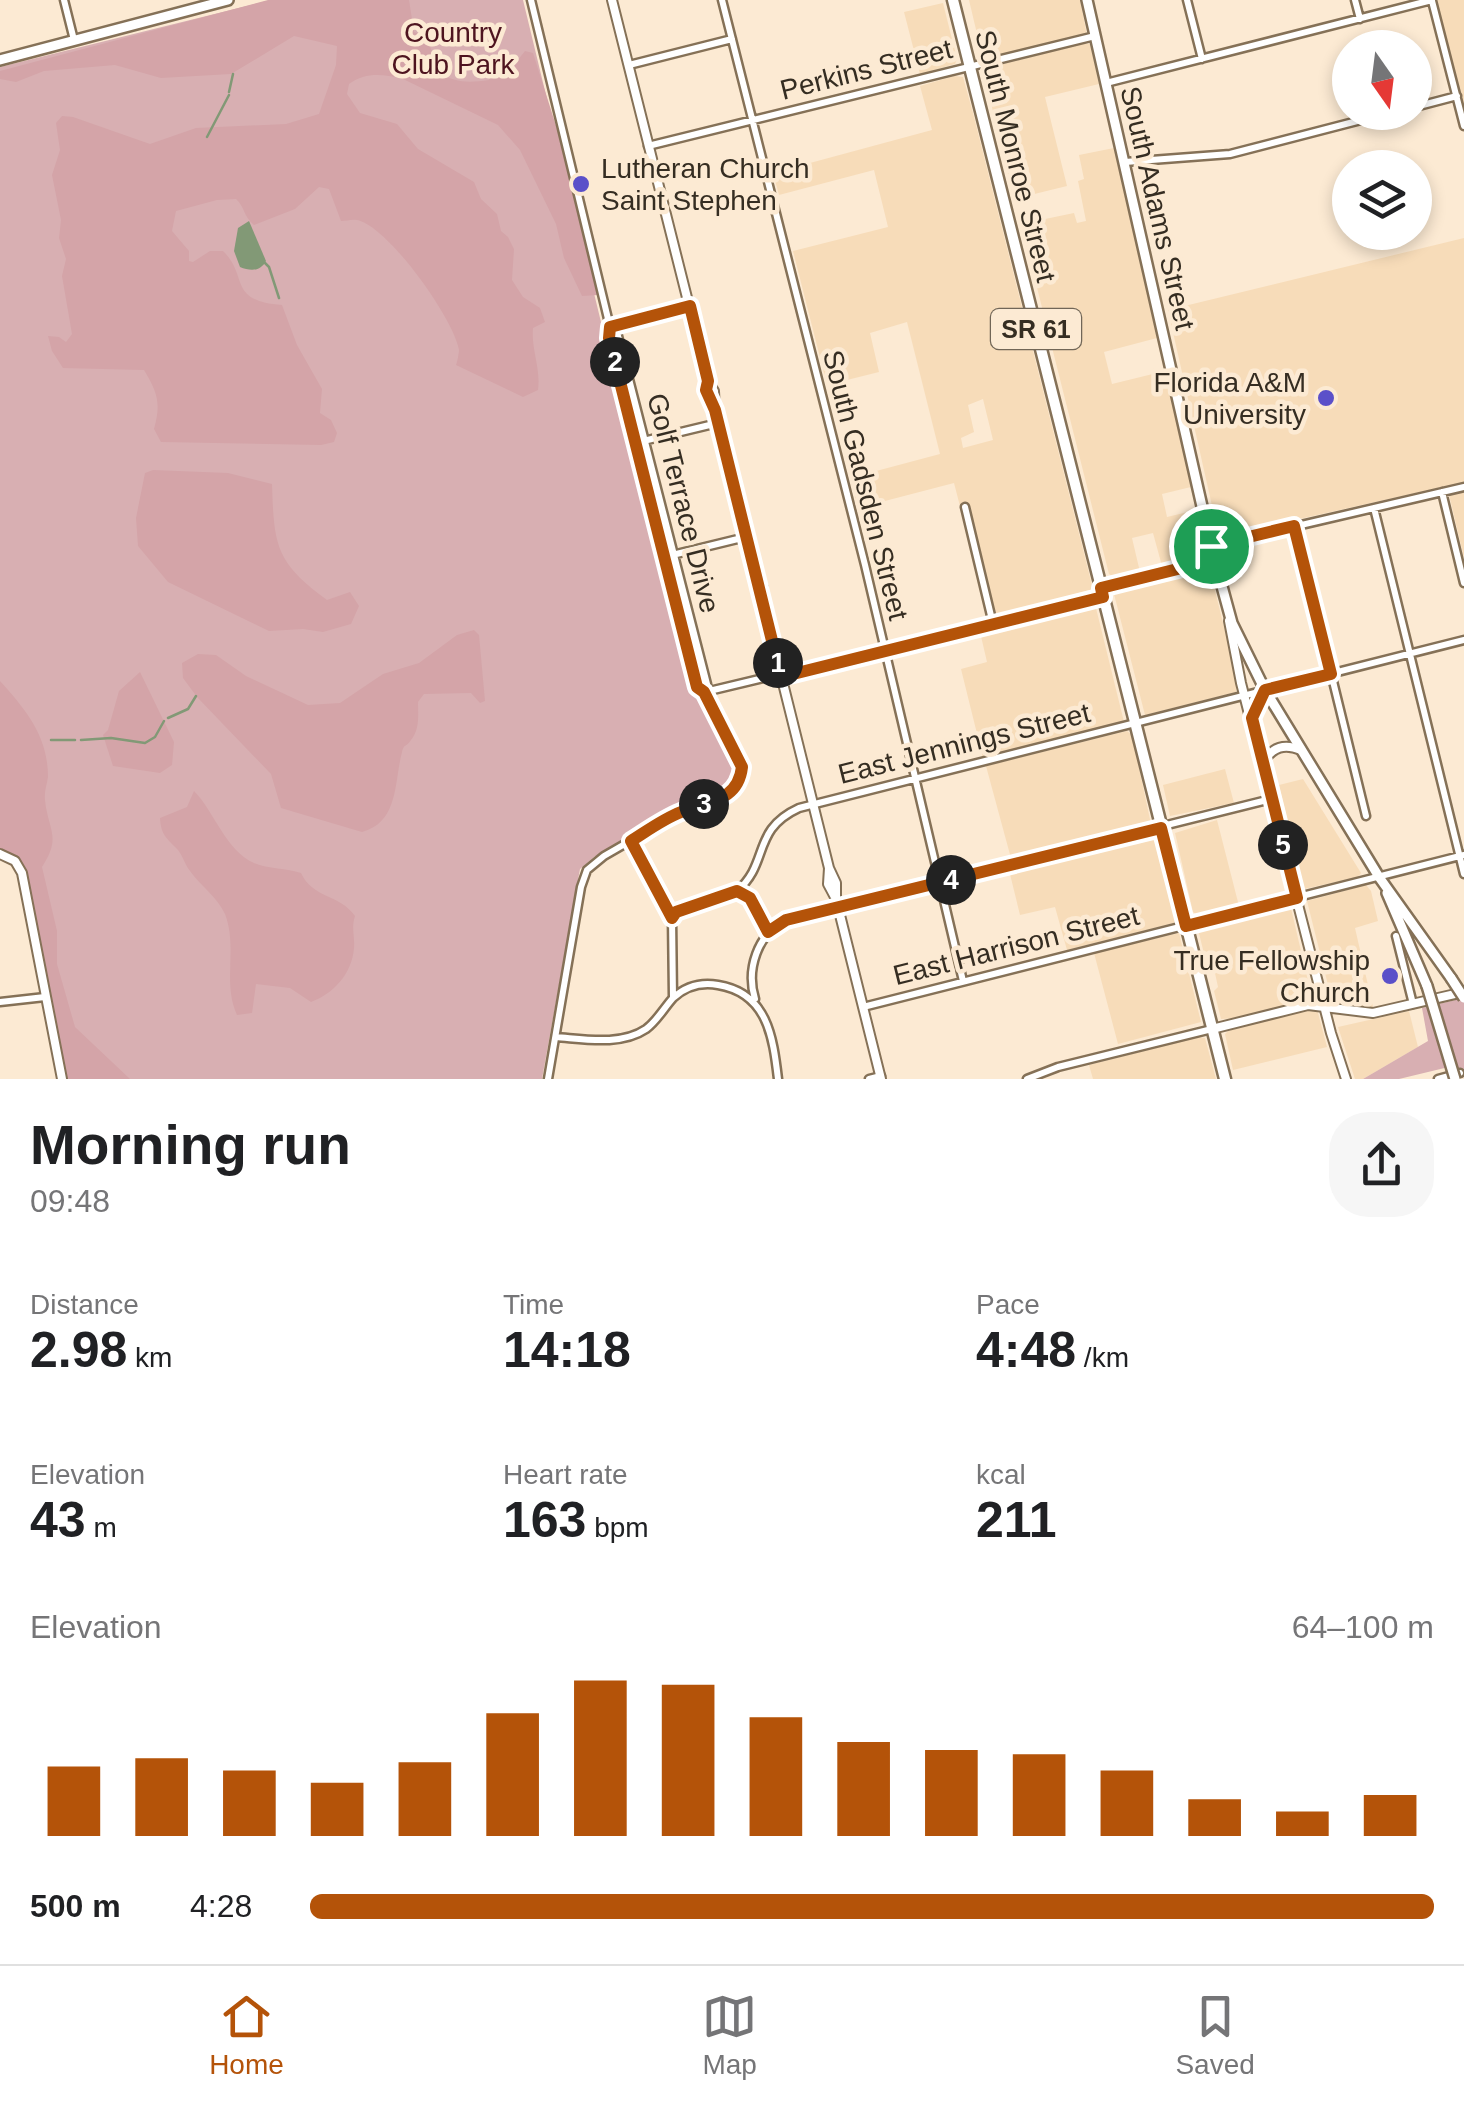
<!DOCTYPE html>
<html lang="en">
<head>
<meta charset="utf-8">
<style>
  body { margin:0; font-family:Arial,sans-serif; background:#f6f6f6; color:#202124; height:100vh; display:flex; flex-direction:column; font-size:38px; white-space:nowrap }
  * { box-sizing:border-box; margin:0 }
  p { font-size:32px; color:#757577 }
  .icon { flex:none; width:55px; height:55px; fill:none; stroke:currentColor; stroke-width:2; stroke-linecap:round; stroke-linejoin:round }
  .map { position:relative; height:1079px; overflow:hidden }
  .side { display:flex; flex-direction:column; background:#fff; flex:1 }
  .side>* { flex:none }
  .needle { width:65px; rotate:166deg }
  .tools { position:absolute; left:1332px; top:30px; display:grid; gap:20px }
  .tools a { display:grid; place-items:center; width:100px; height:100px; border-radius:50%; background:#fff; box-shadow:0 5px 15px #0003; font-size:50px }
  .pin { position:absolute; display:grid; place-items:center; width:85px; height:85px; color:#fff; margin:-42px; border:5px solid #fff; border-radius:50%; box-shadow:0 2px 10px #0007 }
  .km { position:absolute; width:50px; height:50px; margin:-25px; border-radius:50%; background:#222; color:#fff; font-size:28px; line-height:50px; text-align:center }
  .round { display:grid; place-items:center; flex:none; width:105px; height:105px; border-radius:40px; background:#f6f6f6 }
  .head { display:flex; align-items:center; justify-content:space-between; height:170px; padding:0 30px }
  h1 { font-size:55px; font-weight:800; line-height:75px }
  .metrics { display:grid; grid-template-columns:repeat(3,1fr); gap:15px; height:170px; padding:10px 30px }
  .metrics div { display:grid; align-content:center }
  .metrics b { font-size:50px; font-weight:800 }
  .metrics small { font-size:28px; font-weight:400 }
  .metrics p { font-size:28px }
  .chart { height:280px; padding:20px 30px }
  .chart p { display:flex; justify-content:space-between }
  .chart svg { width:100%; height:180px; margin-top:10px; stroke:#b45309; stroke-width:6 }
  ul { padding:0 30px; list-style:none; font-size:32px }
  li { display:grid; grid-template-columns:160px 120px 1fr; align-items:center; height:75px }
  li i { height:25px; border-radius:12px; background:#b45309 }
  .menu { display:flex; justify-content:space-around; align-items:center; height:140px; border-top:2px solid #e0e0e0; background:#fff; font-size:28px; color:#757577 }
  .menu a { display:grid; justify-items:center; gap:5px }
  .menu .current { color:#b45309 }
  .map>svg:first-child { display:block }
</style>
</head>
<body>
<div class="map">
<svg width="1464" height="1079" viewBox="0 0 1464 1079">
  <rect width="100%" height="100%" fill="#fcead3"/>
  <path fill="#f7dcb9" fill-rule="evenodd" d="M969 0H1080L1087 35 986 58 982 55Z
    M1436 0H1464V107Z
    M943 3 957 59 955 64 920 74 904 12Z
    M1082 44H1090L1099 84 1045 97 1067 186 1014 199 984 74 991 67Z
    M954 76 963 77 973 113 1093 589 989 618 954 483 858 508 850 478 940 454 907 322 870 333 879 372 827 385 793 251 888 227 874 170 779 195 773 173 932 130 920 86ZM983 399 993 440 963 448 961 438 974 432 968 405Z
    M1114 148 1157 338 1104 352 1112 384 1165 371 1191 487 1162 494 1167 517 1196 510 1206 551 1202 556 1162 566 1153 533 1132 538 1140 572 1115 578 1109 574 1021 224 1074 213 1077 223 1086 221 1078 181 1084 179 1079 155Z
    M1464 238V558L1447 486 1241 532 1224 528 1215 519 1168 310Z
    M1210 570 1237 680 1236 692 1145 715 1114 594Z
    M1095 604 1124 722 983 758 961 669 987 662 980 632Z
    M1127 731 1132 735 1151 824 1012 862 986 766Z
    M1225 769 1234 803 1170 816 1163 785Z
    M1303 779 1361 873 1358 877 1304 889 1279 785Z
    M1217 820 1239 906 1199 916 1193 912 1175 833Z
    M1151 834 1155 835 1176 919 1174 923 1067 950 1055 907 1020 915 1009 870Z
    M1366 885 1371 891 1378 921 1355 928 1373 1007 1365 1009 1332 1001 1307 901Z
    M1290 904 1312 998 1239 1018 1221 1019 1214 991 1218 987 1213 964 1206 962 1198 929 1201 926Z
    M1179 933 1201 1022 1118 1044 1094 953Z
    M1311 1008 1317 1009 1327 1047 1233 1070 1225 1034 1228 1031Z
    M1409 1011 1418 1047 1363 1079H1355L1338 1027Z
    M1198 1037 1205 1038 1216 1079H1093L1089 1065Z"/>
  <path fill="#d8afb2" d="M271 0H523L685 669 698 699 714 723 739 771 726 791 715 798 681 808 594 857 580 869 542 1079H66L24 862 0 852V67Z
    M1464 998V1077L1461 1078 1457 1065 1399 1079H1363L1428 1041 1422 1008Z"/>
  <path fill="#d4a4a8" d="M268 0H409L414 32C434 40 431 54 437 72 456 83 468 83 489 80L491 69 513 66 525 51 533 53 558 132 598 295 582 296 564 258 556 224 520 150 498 125 401 78C382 74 365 72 349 84L347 94 360 113 397 124 418 149 474 182 481 199 497 214 501 231 508 237 514 249 512 280 523 297 540 308 545 322 533 328C531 350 541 368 538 390L523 397 456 365C457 363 459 353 459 350 454 319 388 226 357 220 352 219 346 221 341 221L329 189 319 187 295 209 254 225C243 216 245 207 236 199L217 200 176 211 172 231 189 251V261L193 262 210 251H223C249 276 227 301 282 305L297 345 322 389 320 413 331 420 337 433 334 442 321 445 161 442 154 429C161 404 158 393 144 370L63 368 52 351 48 336 59 337 66 342 72 334 62 276 66 259 59 238 61 220 52 175 60 150 56 123 62 116 73 117 150 144 196 128 286 124 319 114 336 65 337 46 294 36 231 74 161 78 115 65 44 71 16 82 0 79V71Z
    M153 470 228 473 272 484C274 545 275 562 327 600L350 592 359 606 351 624 323 632 303 629 269 631 168 582 138 546 136 518 145 473Z
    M474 630 479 635 485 701 480 703 471 693 424 694 418 702C418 715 420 729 411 740 405 749 405 742 402 752 394 782 399 822 362 832L281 808 271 774 197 697 183 678 182 663 198 654 216 655 246 676 308 705 340 703 383 674 419 663 457 635Z
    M140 672 174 742 172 765 160 773 113 766 103 735 108 730 119 691Z
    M0 681C26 710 48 736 48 777 47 784 44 792 45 800 48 830 62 837 42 867L57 931V964L75 1027 130 1079H65L55 1011 23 865 15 855 0 850Z
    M194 791C214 811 226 851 254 863 268 869 287 868 301 873 313 899 340 894 355 916 351 928 355 936 354 948 352 974 333 994 311 1002L290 988 256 984 252 1013 237 1015C222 982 238 948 225 914 218 898 200 885 190 871 185 865 183 856 178 850 167 838 161 836 160 818L187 807Z"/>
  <path fill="#829976" d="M249 221 266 261C260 272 250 271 240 267L234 251 238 228Z"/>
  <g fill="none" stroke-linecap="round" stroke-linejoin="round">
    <path stroke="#829976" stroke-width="2.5" d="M229 92 233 74
      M207 137 229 95
      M265 263 269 267 279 298
      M168 718 188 709 196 696
      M51 740H75
      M81 740 111 738 145 743 155 737 164 721"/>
    <g stroke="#857157" stroke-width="11">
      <path id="minor" d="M64 0 74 40
        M531 0 610 327 609 338 697 687 704 692 742 767 741 777 729 794 682 811 604 856 587 870 581 887 548 1079
        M722 0 865 565 963 981
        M1187 0 1202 59
        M1355 0 1360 19
        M1432 1 1464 126
        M629 65 732 39
        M1106 83 1432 0
        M1415 107 1457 96
        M648 146 1095 36
        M1125 162 1230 154 1392 112
        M610 327 689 306
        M611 328 618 336 707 684 704 692
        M635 443 718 423
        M1442 492 1464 583
        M965 507 993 624
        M1374 508 1464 874
        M1295 526 1366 816
        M1211 546 1464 487
        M664 557 746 537
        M705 692 780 674
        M737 891C770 863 751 830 799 808L1464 640
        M672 918 677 912 737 891 750 898 768 932
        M1396 936 1413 1004
        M673 998C686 986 701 982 718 985 767 993 773 1036 778 1079
        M755 999C746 970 757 934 786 920L1271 799
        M0 1002 45 997
        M863 1007 1464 855
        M556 1037C584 1039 621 1046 646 1029 657 1021 664 1008 673 998L672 918 631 841
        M869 1079 881 1076
        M1027 1079 1058 1067 1212 1029
        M1438 1079 1460 1073"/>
    </g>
    <g stroke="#857157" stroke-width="12">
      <path id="tertiary" d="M612 0 708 381 709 401 715 410
        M708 381 714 391 715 410 829 868 836 883V899L881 1079
        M755 569 763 588 761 597
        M1101 588 1215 560
        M1229 621 1241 683 1331 1033 1346 1079
        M781 677 1103 597
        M1252 713 1265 690
        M1263 762C1273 747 1284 743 1301 750
        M0 854 15 861 22 873 62 1079
        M829 868 828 884 836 899
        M1212 1029 1308 1005 1373 1013 1464 992"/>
    </g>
    <g stroke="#857157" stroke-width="14">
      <path id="secondary" d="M1087 0 1211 546 1232 623 1265 690 1379 877 1451 978
        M0 60 228 0
        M1387 893 1427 986"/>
    </g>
    <g stroke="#857157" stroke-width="15">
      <path id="primary" d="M953 0 1225 1079"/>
    </g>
    <use href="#minor" stroke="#fff" stroke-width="6"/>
    <use href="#tertiary" stroke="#fff" stroke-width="8"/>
    <use href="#secondary" stroke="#fff" stroke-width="9"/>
    <use href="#primary" stroke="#fff" stroke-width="10"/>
    <g stroke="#857157" stroke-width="14" stroke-linecap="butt">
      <path id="secondary-bridge" d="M1451 978 1464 998
        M1427 986 1455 1079"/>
    </g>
    <use href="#secondary-bridge" stroke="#fff" stroke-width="9"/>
  </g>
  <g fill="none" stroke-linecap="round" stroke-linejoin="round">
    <g stroke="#fff" stroke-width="20">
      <path id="route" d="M690 306 708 381 706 390 715 410 781 677 1103 597 1101 588 1214 560 1211 546 1294 526 1331 674 1265 690 1252 718 1297 898 1186 926 1161 828 786 920 768 932 750 898 737 891 676 912 672 918 631 841C647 831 663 819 681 812 707 801 738 802 742 767L704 692 697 687 609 338 610 327Z"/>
    </g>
    <use href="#route" stroke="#b45309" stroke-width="12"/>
  </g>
  <g fill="#5b50c9" stroke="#fcead3" stroke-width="4">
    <circle cx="581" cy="184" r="10"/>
    <circle cx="1326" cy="398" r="10"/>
    <circle cx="1390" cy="976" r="10"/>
  </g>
  <g text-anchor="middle" stroke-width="9" stroke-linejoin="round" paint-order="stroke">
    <rect fill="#fcead3" stroke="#716657" stroke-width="2.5" x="991" y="309" width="90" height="40" rx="8"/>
    <g font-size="25" font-weight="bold" fill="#352d22">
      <text x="1036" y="338">SR 61</text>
    </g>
    <g font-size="28" fill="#4e141f" stroke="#fcead3">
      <text x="453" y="42">Country<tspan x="453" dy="32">Club Park</tspan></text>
    </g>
    <g font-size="28" fill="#352d22" stroke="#fcead3">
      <text transform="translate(866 69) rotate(-14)" y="10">Perkins Street</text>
      <text transform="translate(1016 156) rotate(76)" y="10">South Monroe Street</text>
      <text transform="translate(1158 208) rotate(77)" y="10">South Adams Street</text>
      <text transform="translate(866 485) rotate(76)" y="10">South Gadsden Street</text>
      <text transform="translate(684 503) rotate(76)" y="10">Golf Terrace Drive</text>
      <text transform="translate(964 743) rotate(-14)" y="10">East Jennings Street</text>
      <text transform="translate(1016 945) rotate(-14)" y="10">East Harrison Street</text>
    </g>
    <g font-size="28" fill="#352d22" stroke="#fcead3" text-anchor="end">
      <text x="601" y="178" text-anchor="start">Lutheran Church<tspan x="601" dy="32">Saint Stephen</tspan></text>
      <text x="1306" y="392">Florida A&amp;M<tspan x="1306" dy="32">University</tspan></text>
      <text x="1370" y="970">True Fellowship<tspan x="1370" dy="32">Church</tspan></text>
    </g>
  </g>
</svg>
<div class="tools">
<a><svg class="needle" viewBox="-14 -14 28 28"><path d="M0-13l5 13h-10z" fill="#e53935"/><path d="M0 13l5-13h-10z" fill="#757577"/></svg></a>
<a><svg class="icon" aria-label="layers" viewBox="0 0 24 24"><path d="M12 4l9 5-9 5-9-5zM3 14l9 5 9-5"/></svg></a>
</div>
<div class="pin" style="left:1211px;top:546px;background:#1e9e55"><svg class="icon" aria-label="arrive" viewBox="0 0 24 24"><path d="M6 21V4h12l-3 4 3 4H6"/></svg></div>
<b class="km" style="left:778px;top:663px">1</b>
<b class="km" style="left:615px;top:362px">2</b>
<b class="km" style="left:704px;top:804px">3</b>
<b class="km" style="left:951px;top:880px">4</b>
<b class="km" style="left:1283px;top:845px">5</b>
</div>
<section class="side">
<div class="head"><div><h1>Morning run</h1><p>09:48</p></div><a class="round"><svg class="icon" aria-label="share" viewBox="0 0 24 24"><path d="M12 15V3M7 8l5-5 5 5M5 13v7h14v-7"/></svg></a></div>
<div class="metrics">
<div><p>Distance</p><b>2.98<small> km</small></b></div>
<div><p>Time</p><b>14:18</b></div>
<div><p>Pace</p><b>4:48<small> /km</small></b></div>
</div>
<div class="metrics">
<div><p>Elevation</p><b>43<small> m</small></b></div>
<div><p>Heart rate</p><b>163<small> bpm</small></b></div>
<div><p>kcal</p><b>211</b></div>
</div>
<div class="chart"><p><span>Elevation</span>64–100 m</p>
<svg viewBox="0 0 160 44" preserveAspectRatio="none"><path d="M5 44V27M15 44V25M25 44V28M35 44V31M45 44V26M55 44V14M65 44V6M75 44V7M85 44V15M95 44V21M105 44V23M115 44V24M125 44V28M135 44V35M145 44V38M155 44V34"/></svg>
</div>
<ul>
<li><b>500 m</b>4:28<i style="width:100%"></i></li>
</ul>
</section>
<nav class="menu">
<a class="current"><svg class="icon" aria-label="home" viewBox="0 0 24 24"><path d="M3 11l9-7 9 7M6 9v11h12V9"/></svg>Home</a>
<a><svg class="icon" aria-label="map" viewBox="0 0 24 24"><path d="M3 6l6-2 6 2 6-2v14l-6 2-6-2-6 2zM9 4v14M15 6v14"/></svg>Map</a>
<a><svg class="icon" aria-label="saved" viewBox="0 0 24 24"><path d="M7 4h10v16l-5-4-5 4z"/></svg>Saved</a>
</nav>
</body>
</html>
